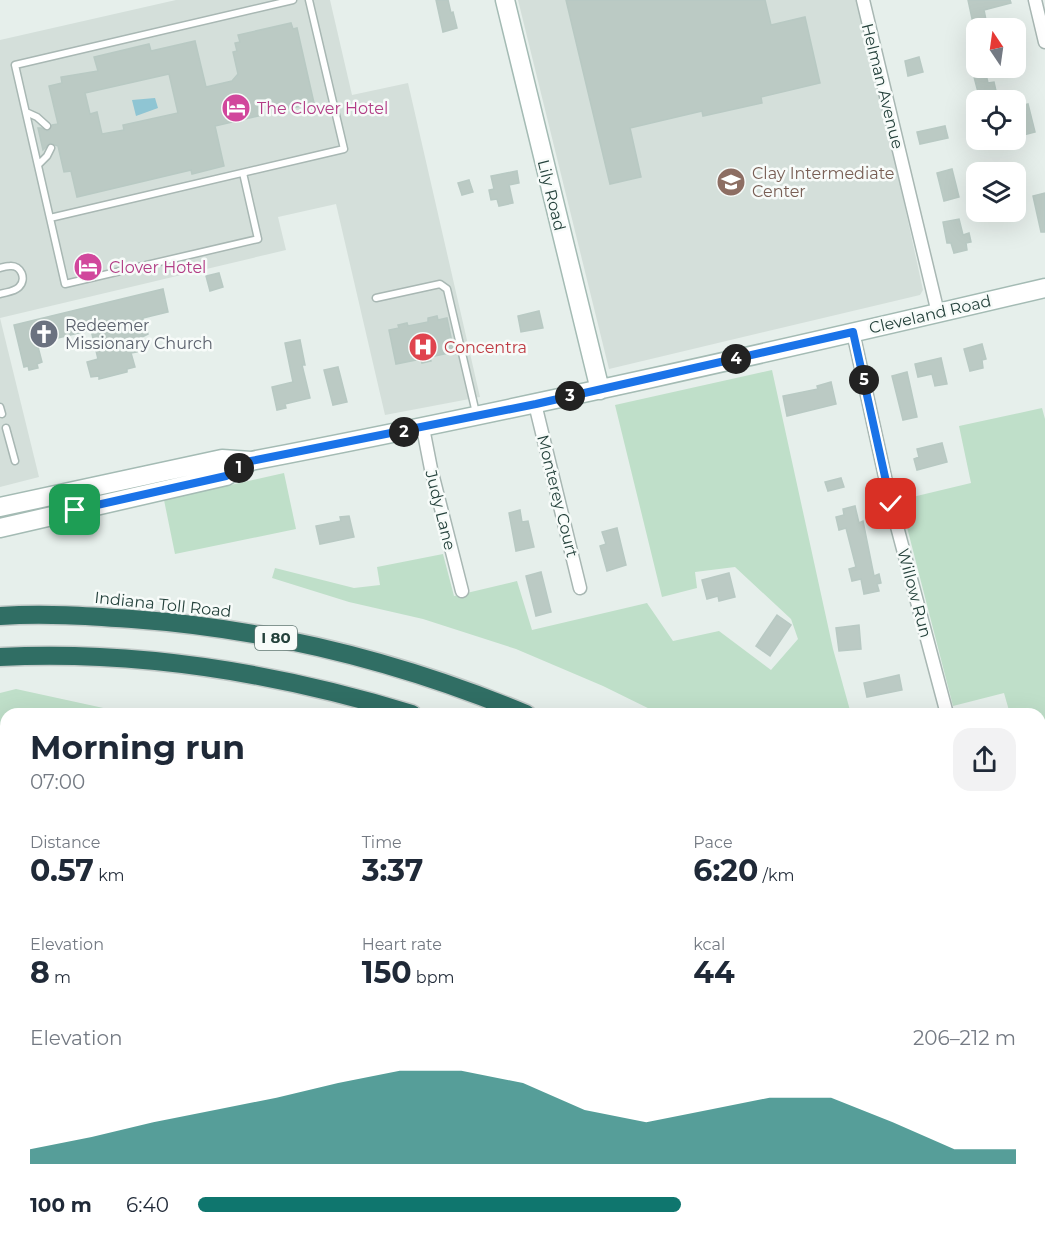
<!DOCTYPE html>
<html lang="en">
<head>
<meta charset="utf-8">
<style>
  body { margin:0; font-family:Montserrat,sans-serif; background:#f2f2f3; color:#1f2937; height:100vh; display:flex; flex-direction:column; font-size:22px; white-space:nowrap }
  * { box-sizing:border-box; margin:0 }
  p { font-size:20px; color:#747a83 }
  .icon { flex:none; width:33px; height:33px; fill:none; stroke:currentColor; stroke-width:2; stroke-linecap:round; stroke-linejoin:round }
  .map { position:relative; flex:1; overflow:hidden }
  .drawer { position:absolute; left:0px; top:708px; width:1046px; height:531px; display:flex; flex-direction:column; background:#fff; border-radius:18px 18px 0 0; box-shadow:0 6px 24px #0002 }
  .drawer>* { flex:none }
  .needle { width:39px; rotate:347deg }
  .buttons { position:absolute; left:966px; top:18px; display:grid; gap:12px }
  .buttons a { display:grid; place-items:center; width:60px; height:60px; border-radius:12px; background:#fff; box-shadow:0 6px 24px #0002; font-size:30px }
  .pin { position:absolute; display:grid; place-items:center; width:51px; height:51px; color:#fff; margin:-26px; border-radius:12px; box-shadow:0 3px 9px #0006 }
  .km { position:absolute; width:30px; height:30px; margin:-15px; border-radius:50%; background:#222; color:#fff; font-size:16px; line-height:30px; text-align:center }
  .round { display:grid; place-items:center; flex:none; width:63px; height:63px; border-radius:18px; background:#f2f2f3 }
  .summary { display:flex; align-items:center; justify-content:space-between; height:102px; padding:0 30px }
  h1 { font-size:33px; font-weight:700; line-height:45px }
  .metrics { display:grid; grid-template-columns:repeat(3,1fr); gap:9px; height:102px; padding:6px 30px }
  .metrics div { display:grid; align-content:center }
  .metrics b { font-size:30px; font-weight:700 }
  .metrics small { font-size:16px; font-weight:400 }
  .metrics p { font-size:16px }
  .chart { height:168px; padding:12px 30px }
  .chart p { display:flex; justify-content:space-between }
  .chart svg { width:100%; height:108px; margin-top:6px; fill:#0f766e; opacity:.7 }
  ul { padding:0 30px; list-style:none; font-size:20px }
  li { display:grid; grid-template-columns:96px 72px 1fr; align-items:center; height:45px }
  li i { height:15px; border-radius:8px; background:#0f766e }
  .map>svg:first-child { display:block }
</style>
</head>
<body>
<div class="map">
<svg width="1045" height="1239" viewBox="0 0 1045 1239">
  <rect width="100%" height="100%" fill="#e6efeb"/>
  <path fill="#d4dfda" d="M176 0H330L352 95 408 83 480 397 385 415 336 204 278 217 286 250 0 318 39 477 0 487V40Z
    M518 0H858L876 74 923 290 920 295 609 369Z
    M0 925 6 949V1187L0 1188Z
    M6 1203V1233H75L76 1239H0V1205Z
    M119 1233H205L206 1239H121Z"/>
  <path fill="#bfdfc9" d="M772 370 833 649 851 714H660L603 686 516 649 423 619 349 602 272 578 275 568 354 588 380 585 377 567 443 554 454 596 517 581 532 630 647 603 673 641 719 631 771 670 798 639 791 619 735 567 695 572 697 588 662 597 615 405Z
    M1042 408 1045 419V924L1040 921V714H1010L1004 693 953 706 900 500 971 483 959 426Z
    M284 473 296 529 175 554 164 500Z
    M16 689 131 714H6V752L2 753 0 743V693Z
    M1040 1051 1045 1054V1174L1040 1175Z"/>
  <path fill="#8fc5d3" d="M155 98 158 108 136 116 132 100Z"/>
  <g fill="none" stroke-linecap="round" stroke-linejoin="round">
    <path stroke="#8fc5d3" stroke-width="4" d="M0 739 6 737
      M1040 1139 1045 1142"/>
  </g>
  <path fill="#bbcac4" stroke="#b8c9c3" stroke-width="1.5" fill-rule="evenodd" d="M436 0H448L451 13 453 12 457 28 443 32Z
    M566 0H765L771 25 805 17 820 83 761 97 762 103 703 116 702 111 630 128 641 177 610 184Z
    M968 0H1010L1011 3 984 10 986 20 973 23Z
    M291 23 293 29 297 28 314 103 215 126 224 166 192 174 191 170 77 197 71 171 64 172 58 146 50 143 43 150 38 128H41L48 131 52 125 58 124 49 86 62 83 61 77 98 71 94 57 149 44 151 51 195 41 206 87 232 81 238 74 233 52 237 51 235 43 240 42 238 35ZM169 74 178 113 123 125 124 130 102 134 97 112 90 114 85 93Z
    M919 57 923 72 908 76 905 61Z
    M985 70 988 83 994 82 998 100H977L975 92H978L973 73Z
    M1028 104 1035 132 1016 137V120L1020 119 1017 107Z
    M945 126 948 138 920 144 917 132Z
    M952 169 959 197 944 201 937 173Z
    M517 171 519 183 509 185 513 203 499 206 497 199 491 200 489 190 494 189 491 176Z
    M469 180 473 192 462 195 458 183Z
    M1045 193V232H1041L1033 196Z
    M959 219 963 235 969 233 971 242 966 243 967 250 954 253 951 243H947L943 222Z
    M219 273 223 287 210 291 206 276Z
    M163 289 168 312 143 318 148 334 140 338 136 346 137 352 131 353 135 367 127 369V372L99 379V376L91 377 87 362 98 359 91 330 37 343 42 362 37 364 38 368 29 370 28 366 24 367 14 325Z
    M539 311 543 328 521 332 518 316Z
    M437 316 438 320 447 318 454 352 430 357 431 361 422 363 421 359 396 364 389 330 399 328 398 325 407 323 408 326 428 322V318Z
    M300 340 305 365H302L310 398 285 404 286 408 277 410 272 387 293 382 285 343Z
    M982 344 986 359 982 360 983 368 970 371 964 349Z
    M941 358 947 384 935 386 932 374 918 377 915 364Z
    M338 367 347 402 333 405 324 370Z
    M907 372 917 417 903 420 892 376Z
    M831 382 836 404 787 416 783 396 818 389 817 386Z
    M942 443 947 462 917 470 914 459 919 457 917 449Z
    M841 478 844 487 828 491 825 482Z
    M855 506 859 523 863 521 874 576 879 574 881 583 877 584 879 591 864 594 861 579 852 581 849 569 856 567 846 528 839 530 836 517 844 515 843 509Z
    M520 510 522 522 528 521 534 547 516 551 509 513Z
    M349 516 354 537 320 544 316 526 341 521 340 517Z
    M617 528 626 565 607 571 600 546 606 544 602 532Z
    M541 572 551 612 536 616 526 576Z
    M729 573 735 597 719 601 718 596 707 599 702 580Z
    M777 615 791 625 770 656 756 646Z
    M859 625 861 649 839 651 836 628Z
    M899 675 902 690 867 697 864 683Z"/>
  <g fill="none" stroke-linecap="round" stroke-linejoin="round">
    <g stroke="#a8b7b3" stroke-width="9">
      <path id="lane" d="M26 112 37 117 47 126
        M38 165 47 156 51 148
        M243 173 258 239 65 284 15 65 293 0
        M50 218 344 149 309 0
        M0 268C3 267 6 266 10 266 21 265 27 279 19 287 14 292 6 292 0 294
        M376 298 440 284 447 289 476 413
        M0 407 2 414
        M6 428 15 461
        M0 1044 6 1042
        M0 1051 4 1068"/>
    </g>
    <g stroke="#a8b7b3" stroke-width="15">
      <path id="street" d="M863 0 938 313
        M1035 0 1045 42
        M853 332 891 504 947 714
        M535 404 580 588
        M423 428 431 469 462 591
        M0 1198 6 1196
        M395 1239 421 1233"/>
    </g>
    <g stroke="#a4bbb4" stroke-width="21">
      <path id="secondary" d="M505 0 600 390
        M0 507 222 459 251 461C517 410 781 350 1045 288
        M0 528 226 476 251 461"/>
    </g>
    <g stroke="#c2cac8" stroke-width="21">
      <path id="primary" d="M0 834 6 858
        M98 1233 99 1239"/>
    </g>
    <g stroke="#c2cac8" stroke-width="21">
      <path id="highway" d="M0 616C44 613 88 616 132 619 270 629 399 661 526 714
        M0 657C141 650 278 673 412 714
        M1040 979 1045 982
        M1040 1026 1045 1028"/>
    </g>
    <use href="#lane" stroke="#fff" stroke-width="6"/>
    <use href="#street" stroke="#fff" stroke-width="12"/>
    <use href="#secondary" stroke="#fff" stroke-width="18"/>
    <use href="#primary" stroke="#6ba498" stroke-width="18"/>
    <use href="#highway" stroke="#306e64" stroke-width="18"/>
  </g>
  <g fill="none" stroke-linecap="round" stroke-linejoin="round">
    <g stroke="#fff" stroke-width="12">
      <path id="route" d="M75 510 226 476 251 461 536 404 853 332 891 504"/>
    </g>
    <use href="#route" stroke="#1a73e8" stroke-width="8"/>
  </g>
  <defs>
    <g id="hotel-disc" transform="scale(1.5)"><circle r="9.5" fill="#d1479c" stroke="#f7fbf9"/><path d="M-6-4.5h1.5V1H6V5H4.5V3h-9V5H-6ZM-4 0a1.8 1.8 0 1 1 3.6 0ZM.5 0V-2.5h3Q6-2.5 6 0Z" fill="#fff"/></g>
    <g id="school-disc" transform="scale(1.5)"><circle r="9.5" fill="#8d6e63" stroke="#f7fbf9"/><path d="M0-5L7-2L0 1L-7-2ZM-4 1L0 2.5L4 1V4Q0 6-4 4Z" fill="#fff"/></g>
    <g id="church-disc" transform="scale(1.5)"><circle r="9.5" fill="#6b7280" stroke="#f7fbf9"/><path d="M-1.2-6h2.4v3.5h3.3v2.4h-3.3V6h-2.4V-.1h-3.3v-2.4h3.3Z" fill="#fff"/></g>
    <g id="hospital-disc" transform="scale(1.5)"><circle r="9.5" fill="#e0444e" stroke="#f7fbf9"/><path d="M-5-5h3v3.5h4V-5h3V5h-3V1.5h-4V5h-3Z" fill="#fff"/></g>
  </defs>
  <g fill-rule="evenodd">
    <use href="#hotel-disc" x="236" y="108"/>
    <use href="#school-disc" x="731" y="182"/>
    <use href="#hotel-disc" x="88" y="267"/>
    <use href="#church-disc" x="44" y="334"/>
    <use href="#hospital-disc" x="423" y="347"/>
  </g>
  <g text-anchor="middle" stroke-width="5" stroke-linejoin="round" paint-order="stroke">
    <rect fill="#f7fbf9" stroke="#637974" stroke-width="1.5" x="255" y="626" width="42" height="24" rx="4.5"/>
    <g font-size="15" font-weight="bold" fill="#24413b">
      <text x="276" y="643">I 80</text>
    </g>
    <g font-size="16" fill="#24413b" stroke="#f7fbf9">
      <text transform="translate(883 86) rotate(76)" y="6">Helman Avenue</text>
      <text transform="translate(552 195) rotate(76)" y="6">Lily Road</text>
      <text transform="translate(930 314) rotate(-13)" y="6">Cleveland Road</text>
      <text transform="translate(558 496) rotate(76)" y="6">Monterey Court</text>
      <text transform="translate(441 510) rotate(76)" y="6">Judy Lane</text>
      <text transform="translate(915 593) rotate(75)" y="6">Willow Run</text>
      <text transform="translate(163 604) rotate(6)" y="6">Indiana Toll Road</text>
    </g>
    <g font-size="16" fill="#b23c85" stroke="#f7fbf9" text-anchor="start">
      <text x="257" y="114">The Clover Hotel</text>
      <text x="109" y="273">Clover Hotel</text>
    </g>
    <g font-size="16" fill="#785e54" stroke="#f7fbf9" text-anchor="start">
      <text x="752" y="179">Clay Intermediate<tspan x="752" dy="18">Center</tspan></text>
    </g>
    <g font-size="16" fill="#5b616d" stroke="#f7fbf9" text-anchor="start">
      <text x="65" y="331">Redeemer<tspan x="65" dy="18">Missionary Church</tspan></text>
    </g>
    <g font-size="16" fill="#be3a42" stroke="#f7fbf9" text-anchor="start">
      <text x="444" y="353">Concentra</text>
    </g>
  </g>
</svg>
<div class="buttons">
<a><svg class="needle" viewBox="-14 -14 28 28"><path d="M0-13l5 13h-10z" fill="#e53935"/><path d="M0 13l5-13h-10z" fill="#747a83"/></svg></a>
<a><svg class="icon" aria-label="locate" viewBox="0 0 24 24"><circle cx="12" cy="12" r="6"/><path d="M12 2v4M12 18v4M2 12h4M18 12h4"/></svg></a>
<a><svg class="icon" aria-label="layers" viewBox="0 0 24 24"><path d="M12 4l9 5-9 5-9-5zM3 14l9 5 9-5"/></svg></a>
</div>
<div class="pin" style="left:75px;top:510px;background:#1e9e55"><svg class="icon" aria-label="arrive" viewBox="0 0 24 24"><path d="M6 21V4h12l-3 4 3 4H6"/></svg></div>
<div class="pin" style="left:891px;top:504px;background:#d93025"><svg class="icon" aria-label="check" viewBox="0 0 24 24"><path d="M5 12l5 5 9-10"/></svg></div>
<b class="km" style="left:239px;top:468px">1</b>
<b class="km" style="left:404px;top:432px">2</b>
<b class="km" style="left:570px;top:396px">3</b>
<b class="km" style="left:736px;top:359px">4</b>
<b class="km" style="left:864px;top:380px">5</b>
<section class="drawer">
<div class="summary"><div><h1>Morning run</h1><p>07:00</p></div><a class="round"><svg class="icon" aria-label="share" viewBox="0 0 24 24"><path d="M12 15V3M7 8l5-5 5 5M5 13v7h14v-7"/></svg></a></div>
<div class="metrics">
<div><p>Distance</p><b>0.57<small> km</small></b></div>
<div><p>Time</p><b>3:37</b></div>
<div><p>Pace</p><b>6:20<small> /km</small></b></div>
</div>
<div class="metrics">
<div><p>Elevation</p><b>8<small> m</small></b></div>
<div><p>Heart rate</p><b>150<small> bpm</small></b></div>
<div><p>kcal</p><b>44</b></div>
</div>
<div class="chart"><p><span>Elevation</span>206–212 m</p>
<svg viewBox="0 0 160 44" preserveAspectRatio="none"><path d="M0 44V38L10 33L20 27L30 22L40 17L50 11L60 6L70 6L80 11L90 22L100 27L110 22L120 17L130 17L140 27L150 38L160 38V44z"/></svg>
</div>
<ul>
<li><b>100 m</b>6:40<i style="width:59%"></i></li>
</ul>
</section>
</div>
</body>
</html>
